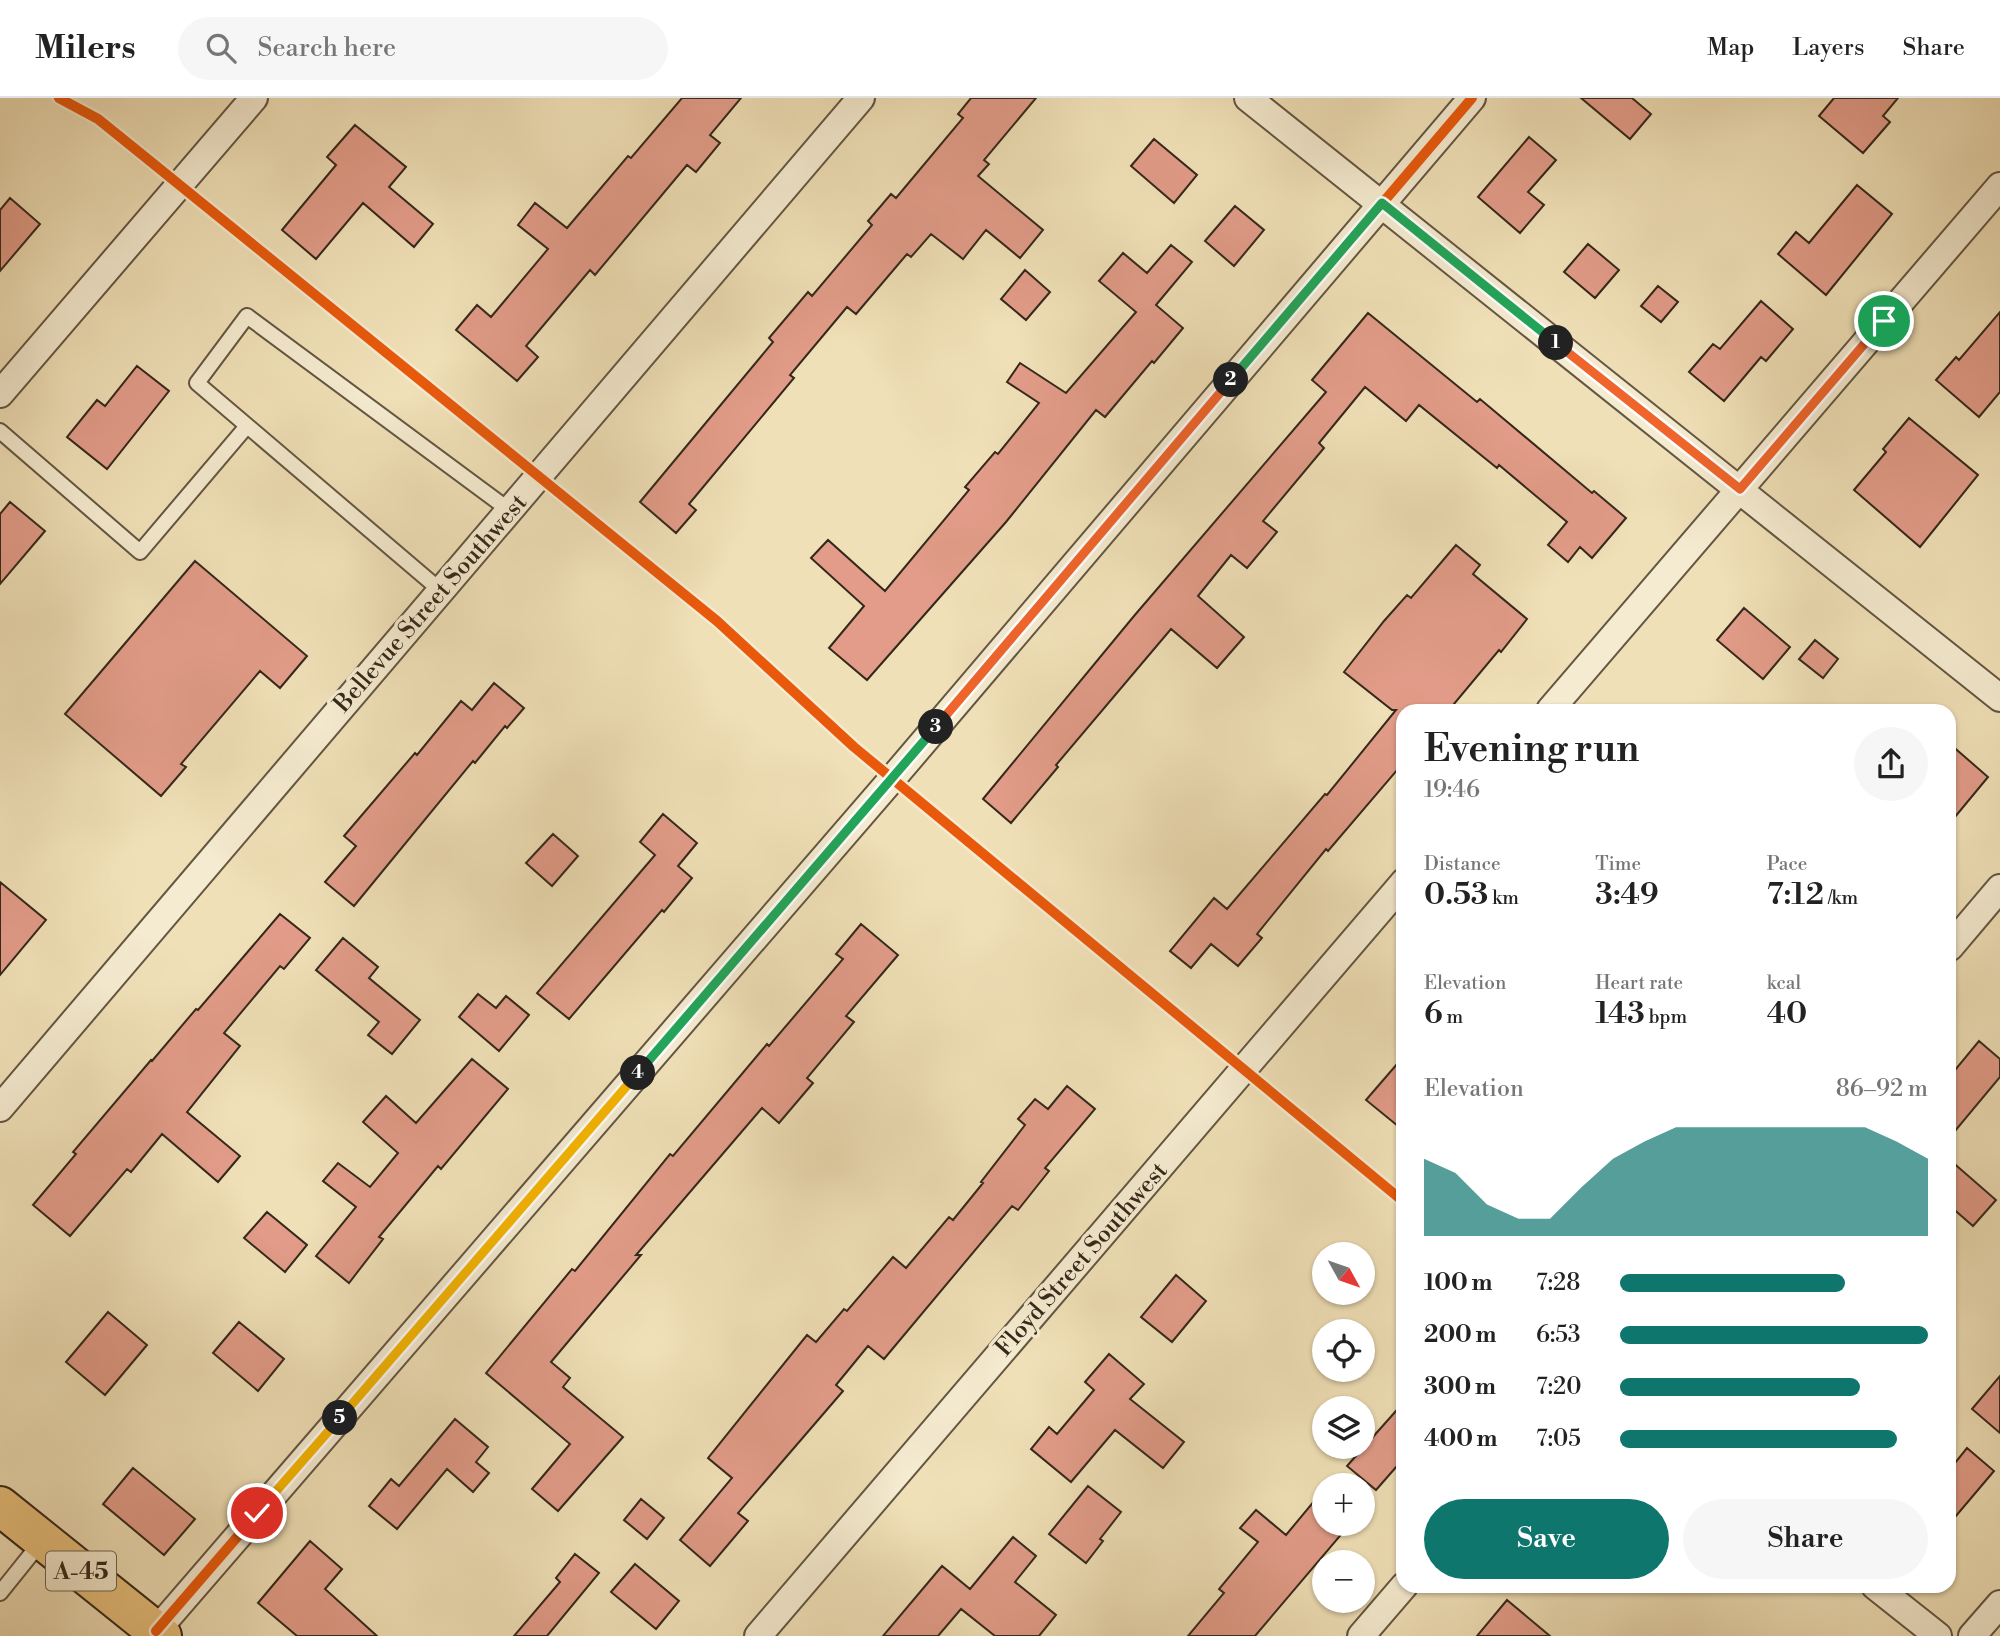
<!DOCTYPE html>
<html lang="en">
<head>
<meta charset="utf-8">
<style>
  body { margin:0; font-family:"Libre Bodoni",serif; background:#f6f6f6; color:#222; height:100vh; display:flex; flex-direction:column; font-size:26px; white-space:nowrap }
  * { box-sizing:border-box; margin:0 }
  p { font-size:23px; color:#767676 }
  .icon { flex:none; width:38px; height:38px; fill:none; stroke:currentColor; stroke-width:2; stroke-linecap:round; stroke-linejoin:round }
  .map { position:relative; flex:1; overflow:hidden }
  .panel { position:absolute; left:1396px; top:606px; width:560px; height:889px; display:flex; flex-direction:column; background:#fff; border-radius:21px; box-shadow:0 2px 5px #0004 }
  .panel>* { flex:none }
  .needle { width:46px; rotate:130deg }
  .fabs { position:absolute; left:1312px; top:1144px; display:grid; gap:14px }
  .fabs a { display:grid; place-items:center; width:63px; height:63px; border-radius:50%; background:#fff; box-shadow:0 2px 5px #0004; font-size:35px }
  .pin { position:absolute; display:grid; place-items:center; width:60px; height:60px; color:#fff; margin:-30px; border:4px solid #fff; border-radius:50%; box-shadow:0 2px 7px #0007 }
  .km { position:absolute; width:35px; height:35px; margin:-18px; border-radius:50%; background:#222; color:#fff; font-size:19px; line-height:35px; text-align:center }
  .round { display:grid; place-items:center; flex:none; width:74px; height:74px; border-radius:37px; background:#f6f6f6 }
  .summary { display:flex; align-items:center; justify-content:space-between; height:119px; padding:0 28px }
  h1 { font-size:38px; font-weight:600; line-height:52px }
  .stats { display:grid; grid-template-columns:repeat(3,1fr); gap:10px; height:119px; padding:7px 28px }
  .stats div { display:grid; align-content:center }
  .stats b { font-size:30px; font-weight:600 }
  .stats small { font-size:19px; font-weight:400 }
  .stats p { font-size:19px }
  .chart { height:196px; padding:14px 28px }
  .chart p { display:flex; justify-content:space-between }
  .chart svg { width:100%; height:126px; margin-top:7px; fill:#0f766e; opacity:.7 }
  .cta { display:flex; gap:14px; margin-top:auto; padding:14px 28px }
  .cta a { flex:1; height:80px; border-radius:42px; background:#0f766e; color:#fff; font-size:28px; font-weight:600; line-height:80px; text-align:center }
  .cta a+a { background:#f6f6f6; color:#222 }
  ul { padding:0 28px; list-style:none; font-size:23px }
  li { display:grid; grid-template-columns:112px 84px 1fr; align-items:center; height:52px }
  li i { height:18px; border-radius:9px; background:#0f766e }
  header { display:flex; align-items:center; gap:42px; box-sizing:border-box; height:98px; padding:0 35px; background:#fff; border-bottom:2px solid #e0e0e0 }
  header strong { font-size:33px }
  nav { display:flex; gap:38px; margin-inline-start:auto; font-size:24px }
  .search { width:490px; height:63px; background:#f6f6f6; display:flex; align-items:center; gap:18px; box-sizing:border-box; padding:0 24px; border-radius:38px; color:#767676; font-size:26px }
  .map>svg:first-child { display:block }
</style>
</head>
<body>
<header>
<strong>Milers</strong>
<div class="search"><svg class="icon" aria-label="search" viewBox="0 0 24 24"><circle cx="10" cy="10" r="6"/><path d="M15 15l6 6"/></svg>Search here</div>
<nav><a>Map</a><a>Layers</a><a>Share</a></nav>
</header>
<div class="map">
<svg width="2000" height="1538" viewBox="0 0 2000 1538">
  <rect width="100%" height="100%" fill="#f0e0b7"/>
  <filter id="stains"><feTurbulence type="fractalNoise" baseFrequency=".00286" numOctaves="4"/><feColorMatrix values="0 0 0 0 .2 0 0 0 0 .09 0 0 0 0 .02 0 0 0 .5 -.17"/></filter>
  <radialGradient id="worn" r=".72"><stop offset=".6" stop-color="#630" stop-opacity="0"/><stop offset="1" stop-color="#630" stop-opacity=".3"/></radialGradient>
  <path fill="#e29c89" stroke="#34281b" stroke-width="2" d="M682 0H741L710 37 720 45 696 74 687 67 595 177 590 172 526 248 538 259 517 283 456 232 477 207 491 219 548 151 518 127 535 105 567 130 628 58 631 60Z
    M971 0H1036L984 62 989 66 978 78 1043 132 1020 160 986 132 963 161 931 136 911 159 907 156 856 216 847 209 790 277 794 280 689 406 696 412 676 435 640 404 773 244 769 240 808 194 812 198 872 127 868 123 891 96 896 100 963 20 958 16Z
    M1581 0H1632L1651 16 1630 41Z
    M1834 0H1898L1883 18 1890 24 1863 55 1819 18Z
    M355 27 406 69 389 89 433 126 414 149 363 105 316 161 282 132 336 67 327 59Z
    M1529 39 1556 62 1528 94 1544 107 1520 135 1478 99Z
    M1154 41 1197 77 1174 105 1131 68Z
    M1857 87 1892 116 1826 197 1778 156 1796 134 1809 145Z
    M10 100 40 126 0 173V112Z
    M1235 108 1264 132 1234 168 1205 143Z
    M1588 146 1619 172 1595 200 1564 174Z
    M1171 147 1192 164 1156 207 1183 230 1154 265 1152 263 1105 319 1096 312 1006 424 867 582 829 550 864 508 811 460 828 442 885 493 969 392 965 389 995 354 998 356 1039 305 1007 284 1020 265 1066 295 1136 214 1099 183 1123 155 1147 175Z
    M1025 172 1050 194 1026 222 1001 201Z
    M1658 188 1678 204 1661 224 1641 208Z
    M1761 203 1793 231 1766 263 1761 259 1724 303 1689 274 1713 246 1720 251Z
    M2000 214V294L1979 319 1936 282 1956 259 1959 262Z
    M1368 215 1477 304 1480 301 1592 395 1594 393 1626 420 1592 460 1580 449 1568 464 1548 447 1567 424 1499 367 1497 370 1419 307 1406 323 1365 289 1319 345 1324 350 1263 423 1277 434 1247 470 1231 457 1198 498 1244 539 1217 570 1171 531 1056 667 1058 669 1011 725 983 701 1134 518 1326 294 1312 282Z
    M137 268 169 293 107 371 67 339 97 302 105 308Z
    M1909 320 1978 377 1920 449 1854 392 1886 354 1883 351Z
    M10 404 45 433 0 486V416Z
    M1456 447 1480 467 1473 476 1527 521 1501 554 1499 552 1449 612H1404V664L1328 753 1326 751 1257 836 1262 840 1238 868 1211 846 1191 870 1170 853 1214 800 1227 811 1325 696 1327 697 1396 612H1392L1344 574 1384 523 1407 497 1411 500Z
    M195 463 307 558 280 590 260 573 181 666 186 669 161 698 65 616Z
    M1744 510 1790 549 1763 581 1717 542Z
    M1815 542 1838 561 1823 580 1799 561Z
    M494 585 524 610 507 630 505 628 475 665 473 663 354 808 325 784 356 748 344 738 415 655 417 657 461 603 472 612Z
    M1950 646 1988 679 1950 725Z
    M663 716 697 745 678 768 692 780 664 814 662 812 569 921 537 895 655 757 640 744Z
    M553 736 578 758 552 788 526 765Z
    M0 784 46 822 0 877Z
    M280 816 310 840 284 871 280 868 224 935 240 948 187 1014 240 1058 218 1084 162 1036 131 1074 127 1071 70 1138 33 1107 76 1056 73 1054 151 962 152 963 196 911 198 912Z
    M861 826 898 857 846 918 854 924 807 980 813 985 779 1025 762 1010 636 1157H641L551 1264 570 1280 563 1289 623 1339 558 1413 532 1391 570 1346 486 1275 572 1171 575 1173 670 1056 673 1058 767 946 769 948 843 861 836 856Z
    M343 840 378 869 369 880 420 922 392 956 368 937 379 924 316 872Z
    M478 896 496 910 506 898 529 917 499 953 459 919Z
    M1979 943 2000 961V979L1950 1039V978Z
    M1404 958V1033L1366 1002Z
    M472 961 508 991 441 1071 438 1068 379 1139 383 1141 349 1185 316 1158 356 1109 323 1083 338 1065 370 1089 398 1055 363 1024 386 998 416 1025Z
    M1067 988 1095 1011 1045 1070 1049 1073 1018 1112 1012 1108 884 1261 868 1248 836 1287 843 1293 738 1415 748 1423 710 1468 680 1442 732 1380 708 1360 807 1237 816 1244 844 1211 847 1213 893 1159 906 1170 949 1119 953 1122 983 1085 981 1084 1025 1027 1018 1021 1035 1001 1048 1011Z
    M1950 1062 1996 1102 1973 1128 1950 1108Z
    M267 1114 307 1147 285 1174 244 1140Z
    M1176 1177 1206 1203 1172 1244 1141 1219Z
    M108 1214 147 1247 105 1297 66 1264Z
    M239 1224 284 1261 258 1293 213 1255Z
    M1109 1256 1144 1286 1130 1301 1184 1344 1163 1370 1115 1332 1071 1384 1031 1351 1049 1329 1057 1336 1094 1292 1085 1284Z
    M2000 1278V1335L1972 1311Z
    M1404 1304V1360L1376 1392 1347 1368Z
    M455 1321 488 1349 476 1364 489 1375 473 1394 447 1371 397 1431 369 1408 391 1381 399 1388Z
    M1967 1350 1994 1373 1950 1425V1371Z
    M133 1370 195 1421 164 1457 103 1406Z
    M1088 1388 1121 1414 1100 1441 1103 1443 1086 1465 1049 1436Z
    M1325 1390V1426H1350L1255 1538H1188L1224 1495 1219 1491 1258 1444 1240 1430 1256 1412 1286 1437Z
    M641 1401 664 1420 647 1441 624 1422Z
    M1013 1439 1036 1458 1015 1484 1056 1517 1039 1538H995L961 1511 938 1538H883L942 1468 970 1491Z
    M310 1443 342 1471 325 1491 377 1538H297L258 1505Z
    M575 1456 599 1475 547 1538H514L560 1484 556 1480Z
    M635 1466 679 1503 656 1531 611 1494Z
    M1507 1502 1550 1538H1477Z"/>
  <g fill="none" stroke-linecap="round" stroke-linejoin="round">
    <g stroke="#635642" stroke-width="18">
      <path id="service" d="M0 333 140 454 247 328
        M440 492 197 285 247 218 509 412
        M0 1495 41 1444"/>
    </g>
    <g stroke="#635642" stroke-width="30">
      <path id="minor" d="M1248 0 2000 600
        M0 296 254 0
        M1550 612 2000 88
        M1950 849 2000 790
        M0 1010 861 0
        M1875 1488 1938 1538
        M156 1533 892 681 1472 0
        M758 1538 1404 784
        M1361 1538 1404 1488
        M1972 1538 2000 1506"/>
    </g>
    <g stroke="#34281b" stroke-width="42">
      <path id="primary" d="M0 1408 162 1538"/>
    </g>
    <use href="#service" stroke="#f5ebd0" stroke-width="14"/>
    <use href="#minor" stroke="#f5ebd0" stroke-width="26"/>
    <use href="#primary" stroke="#e8c07c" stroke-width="38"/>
    <g stroke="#f5ebd0" stroke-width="15">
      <path id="cycleway" d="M59 0 98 21 150 63 717 523 854 649 1404 1104
        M156 1533 892 681 1472 0"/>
    </g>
    <use href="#cycleway" stroke="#e8590c" stroke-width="10"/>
  </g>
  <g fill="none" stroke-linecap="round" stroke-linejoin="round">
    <g stroke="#fff" stroke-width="14">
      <path id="split-1" d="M1556 245 1740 391 1884 223"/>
    </g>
    <g stroke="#fff" stroke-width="14">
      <path id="split-2" d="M1231 282 1382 105 1556 245"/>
    </g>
    <g stroke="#fff" stroke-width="14">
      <path id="split-3" d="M936 629 1231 282"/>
    </g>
    <g stroke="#fff" stroke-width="14">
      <path id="split-4" d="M638 975 936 629"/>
    </g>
    <g stroke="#fff" stroke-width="14">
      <path id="split-5" d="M340 1320 638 975"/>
    </g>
    <g stroke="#fff" stroke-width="14">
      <path id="split-6" d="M257 1415 340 1320"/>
    </g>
    <use href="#split-1" stroke="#f0652b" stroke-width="9"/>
    <use href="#split-2" stroke="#22a559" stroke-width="9"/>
    <use href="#split-3" stroke="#f0652b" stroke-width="9"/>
    <use href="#split-4" stroke="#22a559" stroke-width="9"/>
    <use href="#split-5" stroke="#f5b400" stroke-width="9"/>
    <use href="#split-6" stroke="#f5b400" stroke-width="9"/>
  </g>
  <g text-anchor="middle" stroke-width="7" stroke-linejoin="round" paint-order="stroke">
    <rect fill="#f5ebd0" stroke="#6e6251" stroke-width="2" x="46" y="1453.5" width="70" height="39" rx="5"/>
    <g font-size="23" font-weight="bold" fill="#34281b">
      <text x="81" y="1481">A-45</text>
    </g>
    <g font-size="24" fill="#34281b" stroke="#f5ebd0">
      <text transform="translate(430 505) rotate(-49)" y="8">Bellevue Street Southwest</text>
      <text transform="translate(1081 1161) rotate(-49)" y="8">Floyd Street Southwest</text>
    </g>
  </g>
  <rect width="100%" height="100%" filter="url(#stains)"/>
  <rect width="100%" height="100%" fill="url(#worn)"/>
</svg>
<div class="fabs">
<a><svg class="needle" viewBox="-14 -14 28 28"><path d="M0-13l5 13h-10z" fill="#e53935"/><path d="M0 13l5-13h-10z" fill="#767676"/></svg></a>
<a><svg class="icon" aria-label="locate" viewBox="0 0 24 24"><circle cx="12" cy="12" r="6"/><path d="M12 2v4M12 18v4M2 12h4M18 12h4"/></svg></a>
<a><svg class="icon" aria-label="layers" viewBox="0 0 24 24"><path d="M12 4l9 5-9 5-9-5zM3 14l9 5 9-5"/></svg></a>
<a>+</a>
<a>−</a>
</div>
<div class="pin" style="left:1884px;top:223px;background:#1e9e55"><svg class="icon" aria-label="arrive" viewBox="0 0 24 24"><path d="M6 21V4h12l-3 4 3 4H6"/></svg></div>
<div class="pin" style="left:257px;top:1415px;background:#d93025"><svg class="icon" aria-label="check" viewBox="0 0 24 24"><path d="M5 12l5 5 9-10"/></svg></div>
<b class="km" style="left:1556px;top:245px">1</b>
<b class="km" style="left:1231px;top:282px">2</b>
<b class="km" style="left:936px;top:629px">3</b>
<b class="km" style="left:638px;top:975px">4</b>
<b class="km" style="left:340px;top:1320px">5</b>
<section class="panel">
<div class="summary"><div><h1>Evening run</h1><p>19:46</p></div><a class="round"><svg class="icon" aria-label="share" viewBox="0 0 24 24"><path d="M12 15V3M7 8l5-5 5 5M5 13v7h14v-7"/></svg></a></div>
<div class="stats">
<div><p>Distance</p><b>0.53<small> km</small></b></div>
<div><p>Time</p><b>3:49</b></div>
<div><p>Pace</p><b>7:12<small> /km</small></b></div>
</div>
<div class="stats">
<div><p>Elevation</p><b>6<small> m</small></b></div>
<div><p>Heart rate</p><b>143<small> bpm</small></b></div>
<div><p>kcal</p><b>40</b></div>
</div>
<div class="chart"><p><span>Elevation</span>86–92 m</p>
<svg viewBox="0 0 160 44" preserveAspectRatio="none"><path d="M0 44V17L10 22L20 33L30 38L40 38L50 27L60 17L70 11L80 6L90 6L100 6L110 6L120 6L130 6L140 6L150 11L160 17V44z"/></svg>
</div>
<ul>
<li><b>100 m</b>7:28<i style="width:73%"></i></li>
<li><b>200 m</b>6:53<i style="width:100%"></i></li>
<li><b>300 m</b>7:20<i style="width:78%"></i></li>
<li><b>400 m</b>7:05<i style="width:90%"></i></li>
</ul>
<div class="cta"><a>Save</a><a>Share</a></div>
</section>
</div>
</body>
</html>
